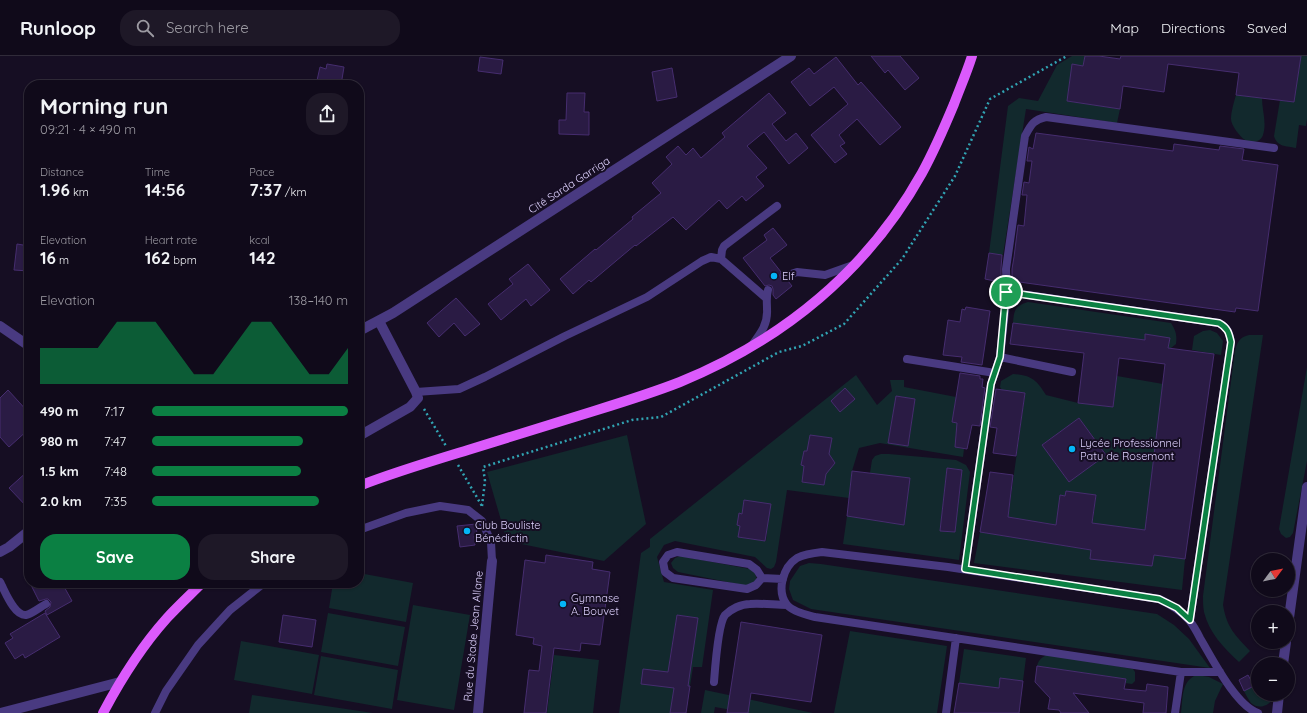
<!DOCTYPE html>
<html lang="en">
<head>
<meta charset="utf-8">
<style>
  body { margin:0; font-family:Quicksand,sans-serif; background:#1e1827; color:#f1f3f6; height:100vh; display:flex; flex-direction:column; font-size:15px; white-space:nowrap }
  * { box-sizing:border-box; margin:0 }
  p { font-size:13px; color:#9c9aa2 }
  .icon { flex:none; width:22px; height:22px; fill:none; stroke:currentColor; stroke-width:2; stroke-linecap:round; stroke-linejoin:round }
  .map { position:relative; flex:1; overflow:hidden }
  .panel { position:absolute; left:24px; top:24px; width:340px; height:508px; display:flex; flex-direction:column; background:#100a1a; border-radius:16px; box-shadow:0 1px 3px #0004,0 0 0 1px #302b39 }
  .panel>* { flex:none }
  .needle { width:26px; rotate:58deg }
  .buttons { position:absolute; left:1251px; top:497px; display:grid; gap:8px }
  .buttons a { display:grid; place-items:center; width:44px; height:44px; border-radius:50%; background:#100a1a; box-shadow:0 1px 3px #0004,0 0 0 1px #302b39; font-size:20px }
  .pin { position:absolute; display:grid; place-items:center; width:34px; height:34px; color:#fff; margin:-17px; border:2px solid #fff; border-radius:50%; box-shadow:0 1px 4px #0007 }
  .round { display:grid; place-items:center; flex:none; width:42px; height:42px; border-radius:16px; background:#1e1827 }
  .overview { display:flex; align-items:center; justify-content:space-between; height:68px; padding:0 16px }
  h1 { font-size:22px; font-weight:700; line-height:30px }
  .metrics { display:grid; grid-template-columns:repeat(3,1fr); gap:6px; height:68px; padding:4px 16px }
  .metrics div { display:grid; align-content:center }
  .metrics b { font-size:17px; font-weight:700 }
  .metrics small { font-size:11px; font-weight:400 }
  .metrics p { font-size:11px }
  .chart { height:112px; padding:8px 16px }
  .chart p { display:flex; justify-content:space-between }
  .chart svg { width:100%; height:72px; margin-top:4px; fill:#0b8043; opacity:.7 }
  .primary-button { display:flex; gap:8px; margin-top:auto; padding:8px 16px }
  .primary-button a { flex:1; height:46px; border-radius:16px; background:#0b8043; color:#fff; font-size:16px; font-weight:700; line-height:46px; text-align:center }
  .primary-button a+a { background:#1e1827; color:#f1f3f6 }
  ul { padding:0 16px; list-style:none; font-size:13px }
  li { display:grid; grid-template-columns:64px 48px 1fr; align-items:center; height:30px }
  li i { height:10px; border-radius:5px; background:#0b8043 }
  header { display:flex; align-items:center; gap:24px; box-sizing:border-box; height:56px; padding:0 20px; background:#100a1a; border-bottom:1px solid #302b39 }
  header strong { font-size:19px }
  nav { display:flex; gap:22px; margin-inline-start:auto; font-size:14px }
  .search { width:280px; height:36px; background:#1e1827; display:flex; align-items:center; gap:10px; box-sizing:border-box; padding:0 14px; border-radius:16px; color:#9c9aa2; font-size:15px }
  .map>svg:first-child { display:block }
</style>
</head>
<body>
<header>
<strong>Runloop</strong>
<div class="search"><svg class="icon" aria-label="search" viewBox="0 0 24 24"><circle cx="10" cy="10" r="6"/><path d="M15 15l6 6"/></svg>Search here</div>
<nav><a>Map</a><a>Directions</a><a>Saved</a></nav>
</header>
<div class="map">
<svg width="1307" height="657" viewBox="0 0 1307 657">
  <rect width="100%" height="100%" fill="#160e23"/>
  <path fill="#12292d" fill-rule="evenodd" d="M1072 0H1085L1083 10 1072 9 1067 45 1120 53 1117 67 1026 53 1003 199 989 197 1008 50 1019 42 1038 45 1057 9Z
    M1301 0H1307V63L1306 70 1299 69 1296 92C1286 90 1277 91 1274 80L1280 44 1294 45Z
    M1236 39 1262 42C1262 55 1267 66 1263 79 1261 86 1251 88 1245 84 1240 81 1231 69 1231 63 1231 56 1234 46 1236 39Z
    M1028 246 1171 267C1176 275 1177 279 1176 288L1171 292H1168L1169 282 1146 279 1145 284 1013 267C1014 254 1015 250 1028 246Z
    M1210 274 1217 277 1223 285 1221 299 1192 294 1194 280 1203 275Z
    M1249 279H1263L1223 549C1227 572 1235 579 1250 595L1239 606C1224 592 1209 577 1204 556 1203 551 1203 545 1203 540L1235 295C1237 286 1240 281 1249 279Z
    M1307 311V405L1293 477 1290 481 1286 482 1281 478 1279 473Z
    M1013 318C1031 319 1037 324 1046 339L1078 347 1113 351 1117 320 1163 328 1145 474 1095 468 1094 475 1008 461 1025 338 1002 334 1000 331 1001 325ZM1079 362 1106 398 1069 426 1042 389ZM1066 435 1096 439 1092 472 1057 461 1060 439 1065 440Z
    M856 319 877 349 892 335 890 324H904V331L956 341 952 366 966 369 956 377 955 391 964 393 963 401 880 387 859 392 852 415 849 442 787 434 776 506 774 511 771 513 767 512 755 501 675 485 664 489 657 501 664 526 713 534 702 611H693L690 630 675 628 670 657H619L641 497 650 491V483ZM845 333 854 343 840 356 831 345ZM896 340 915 343 908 390 888 387ZM810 379 831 382 828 403 833 404 835 407 832 411 827 410 824 429 802 426 804 410 802 409 804 395H807ZM739 457 742 458 761 475 767 476 766 485 739 481 740 470 737 469ZM677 559 698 562 691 611 669 607Z
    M627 379 646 468 604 505 507 485 487 416Z
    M881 398H889L956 404 966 409 970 416 959 504 843 488 847 460 863 462 872 404 875 400ZM947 412 962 414 955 476 940 475ZM889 420 910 422 904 468 883 466Z
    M980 476 1091 494V503L1152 510 1154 499 1185 503 1182 534 974 507Z
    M680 500 750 513 755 517 757 524 747 530 678 516 673 512 671 507 675 502Z
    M809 507 821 508 1157 558 1174 569 1189 583 1210 612 811 553 793 544 789 533 790 525 800 510Z
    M359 517 413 527 406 566 329 552 333 527H359Z
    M413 549 470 559 454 654 397 644Z
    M328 557 405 571 398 610 321 596Z
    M850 575 947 590 937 657H834Z
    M241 585 319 599 312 638 234 624Z
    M964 593 1026 602 1023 625 1000 622 995 657H977L980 630 959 627Z
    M1049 598 1133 613 1135 616V625L1132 628 1125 627 1126 623 1037 610C1039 603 1042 601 1049 598Z
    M554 599 599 604 593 657H547Z
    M321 600 398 614 392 653 314 639Z
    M1258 617V638H1276C1272 648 1260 655 1251 647 1248 643 1246 639 1244 635L1254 630 1250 623Z
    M1197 619 1209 621 1223 628 1215 645 1213 657H1181C1183 643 1181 624 1197 619Z
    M705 634 813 657H748L715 651 714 657H701Z
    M252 639 373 657H249Z"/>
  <path fill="#2a1b44" stroke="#462d6f" d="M871 0H900L919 22 905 34 888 14 885 17Z
    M1085 0H1099L1120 3 1121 0H1301L1294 46 1236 39 1239 17 1168 8 1164 36 1123 30 1120 53 1067 45 1072 8 1083 10Z
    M480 1 503 4 501 18 478 15Z
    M836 1 858 29 861 26 901 71 880 89 857 63 839 79 845 87 840 90 847 98 835 107 811 79 848 48 834 31 810 50 791 26 809 12 814 18Z
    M327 8 344 11 341 29H316L320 11 326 13Z
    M672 12 677 41 657 45 652 16Z
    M567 37H585L584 56H589V79L559 78V64H566Z
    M769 37 786 57 772 68 786 85 796 77 808 92 789 108 764 76 747 90 767 112 756 121 764 130 746 145 742 140 727 153 719 144 686 174 673 161 636 190 635 189 591 226 589 224 573 238 560 223 595 193 596 194 633 163 632 161 661 137 652 127 672 108 666 101 678 90 686 99 693 92 701 102 725 81 722 77Z
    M1036 77 1173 95 1174 88 1219 94 1220 90 1244 93 1242 104 1278 109 1258 255 1236 252 1235 256 1012 225V213L1014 201 1018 169 1024 170 1027 139H1022L1024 126 1029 127 1032 105H1027L1029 91 1033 93Z
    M773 172 787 189 770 202 781 216 780 219 781 224 784 225H788L792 230 776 243 773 239V233L772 230 769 229 765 230 743 202 767 184 764 179Z
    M17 188 29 190V215L14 214Z
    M989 197 1002 199 1001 212V224H999V226L985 223Z
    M528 208 550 234 531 250 526 243 501 264 488 248 513 228 509 223Z
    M456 242 480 268 465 280 454 267 439 281 427 267Z
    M966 251 990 255 982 309 961 306 962 301 943 299 948 264 960 266 962 253 965 254Z
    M1013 267 1145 284V278L1170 282 1168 292 1214 298 1185 503 1154 499 1152 510 1090 503 1091 494 980 476 990 416 1013 419 1008 461 1056 469 1060 439 1065 440 1066 435 1096 439 1092 467 1145 474 1165 308 1119 302 1113 351 1078 347 1084 297 1010 288Z
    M960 317 980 320V323H983L982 331 985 332 980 370 972 369 967 393 955 391 957 367 952 366Z
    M845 332 855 343 840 356 831 345Z
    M996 333 1025 337 1016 400 993 397 997 372 990 371Z
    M8 334 29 357V373L9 391 0 381V342Z
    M896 340 915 343 908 390 888 387Z
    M1079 362 1106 399 1069 426 1042 389Z
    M810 379 832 382 829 398 835 407 826 418 824 429 802 426 804 410 801 409 804 395H807Z
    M947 412 962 414 955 476 940 475Z
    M29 414V453L9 432Z
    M852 415 910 422 904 469 847 460Z
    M744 444 771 448 765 485 738 481 740 470 737 469 739 457 742 458Z
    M476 468 477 479 474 480 475 489 460 491 457 470Z
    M546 499 593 506 592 513 610 516 600 589 581 587 580 595 554 592 546 657H524L529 614 539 615 542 590 533 588 534 582 516 579 525 504 545 507Z
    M30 527H62L72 545 47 559 45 555 50 551 51 546 48 543H46L39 545Z
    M45 557 60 581 25 602 23 598 15 603 5 587 13 582 10 578Z
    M283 559 316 564 312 591 279 586Z
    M677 559 698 562 688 630H690L686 657H670L674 632 641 628 643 613 668 616Z
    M741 566 822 579 811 646 751 637 748 657H727Z
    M1037 610 1126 623 1124 633 1146 635 1147 628 1168 631 1166 657H1143L1144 647 1073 637 1089 657H1061L1059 654 1048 653 1050 642 1035 626Z
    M1248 619 1254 630 1244 635 1239 624Z
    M1000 622 1023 625 1019 657H954L959 627 999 632Z"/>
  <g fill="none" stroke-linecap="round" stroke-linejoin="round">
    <path stroke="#31a4b3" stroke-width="2.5" stroke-dasharray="2 3" stroke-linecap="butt" d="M424 353 446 390
      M458 409 482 450
      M482 450 485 425 483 411 632 364 661 361 779 296 802 290 844 268 902 203 955 120 990 43 1067 0"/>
    <path stroke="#493a81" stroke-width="8" d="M721 203 722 194 724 190 777 150
      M785 220 797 216 825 219 853 209
      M1007 236 1219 267C1228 272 1229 276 1231 286L1190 564
      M752 289C761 277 768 268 767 253 767 246 766 241 768 234
      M1000 301 1072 316
      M907 303 995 317
      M416 336 459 333 485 321 565 280 647 241 702 205 711 201 721 203 766 242
      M359 474 406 457 440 450 468 454 482 465 491 486 492 505
      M965 513 991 328 1000 301 1007 236 1006 213 1025 80C1031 69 1033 64 1046 61L1274 92
      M762 522 757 514 749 508 677 496 668 499 663 506 665 516 673 522 747 533 756 529 762 522 783 523
      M0 526C5 535 14 560 26 559 32 558 40 551 46 548
      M1220 616H1181L815 561C807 559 793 556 787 549 776 535 783 511 797 502 805 498 813 497 822 496L948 511 1159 543C1170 548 1180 554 1189 564 1193 569 1197 576 1200 582 1212 602 1236 650 1258 657
      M714 626C715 613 718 568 725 559 731 553 741 548 750 548 762 547 775 549 787 549
      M155 657 166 635 198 589 230 554 264 527
      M946 657 956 582
      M1175 657 1181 616"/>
    <path stroke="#493a81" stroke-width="10" d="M0 270 29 290
      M359 275 393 257 791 0
      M359 380 410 351 418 342 416 336 379 265
      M0 496 9 491 29 475
      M1 657 120 626
      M478 657 492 505"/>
    <path stroke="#493a81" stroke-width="10" d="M1288 569 1307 431
      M1283 608 1286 586
      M1277 657 1279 638"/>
    <path stroke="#db5afc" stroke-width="10" d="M359 430C395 416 432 405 468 394 510 381 552 368 594 355 623 346 652 337 680 326 783 284 868 214 922 117 934 95 944 72 954 48 960 32 967 16 972 0
      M103 657C121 623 141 591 167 562 178 550 190 539 202 527"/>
  </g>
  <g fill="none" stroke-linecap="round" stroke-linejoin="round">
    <g stroke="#fff" stroke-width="8">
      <path id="route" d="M1006 236 1219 267C1228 272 1229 277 1231 286L1190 564 1177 552 1159 543 965 513 991 328 1000 301Z"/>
    </g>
    <use href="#route" stroke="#0b8043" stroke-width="5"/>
  </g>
  <g fill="#04b5f7" stroke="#160e23" stroke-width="1.5">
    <circle cx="774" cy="220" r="4"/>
    <circle cx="1072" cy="393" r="4"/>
    <circle cx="467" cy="475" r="4"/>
    <circle cx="563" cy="548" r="4"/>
  </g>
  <g text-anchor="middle" stroke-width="4" stroke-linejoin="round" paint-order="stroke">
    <g font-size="11" fill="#ded1fe" stroke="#160e23">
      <text transform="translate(569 129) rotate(-33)" y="4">Cité Sarda Garriga</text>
      <text transform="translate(473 580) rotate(-85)" y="4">Rue du Stade Jean Allane</text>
    </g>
    <g font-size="11" fill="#ded1fe" stroke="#160e23" text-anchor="start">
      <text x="782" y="224">Elf</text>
      <text x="1080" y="391">Lycée Professionnel<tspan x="1080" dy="13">Patu de Rosemont</tspan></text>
      <text x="475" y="473">Club Bouliste<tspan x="475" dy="13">Bénédictin</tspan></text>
      <text x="571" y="546">Gymnase<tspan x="571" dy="13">A. Bouvet</tspan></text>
    </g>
  </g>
</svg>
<div class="buttons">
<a><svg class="needle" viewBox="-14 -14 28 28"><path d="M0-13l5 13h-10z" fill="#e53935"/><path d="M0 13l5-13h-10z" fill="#9c9aa2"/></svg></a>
<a>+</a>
<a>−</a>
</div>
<div class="pin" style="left:1006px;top:236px;background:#1e9e55"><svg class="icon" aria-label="arrive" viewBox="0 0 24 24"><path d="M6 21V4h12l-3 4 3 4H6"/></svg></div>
<section class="panel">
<div class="overview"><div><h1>Morning run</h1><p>09:21 · 4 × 490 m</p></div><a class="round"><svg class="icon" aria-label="share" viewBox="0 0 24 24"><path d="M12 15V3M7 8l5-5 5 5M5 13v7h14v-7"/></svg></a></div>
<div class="metrics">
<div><p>Distance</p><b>1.96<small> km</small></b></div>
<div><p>Time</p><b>14:56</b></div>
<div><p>Pace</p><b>7:37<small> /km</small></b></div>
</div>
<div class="metrics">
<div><p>Elevation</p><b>16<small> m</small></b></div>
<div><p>Heart rate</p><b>162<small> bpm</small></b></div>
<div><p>kcal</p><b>142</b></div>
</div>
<div class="chart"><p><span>Elevation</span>138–140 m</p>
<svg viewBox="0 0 160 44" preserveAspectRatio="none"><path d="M0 44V22L10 22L20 22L30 22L40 6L50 6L60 6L70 22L80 38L90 38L100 22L110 6L120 6L130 22L140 38L150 38L160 22V44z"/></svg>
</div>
<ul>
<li><b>490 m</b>7:17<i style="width:100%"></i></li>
<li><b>980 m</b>7:47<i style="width:77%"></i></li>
<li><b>1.5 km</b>7:48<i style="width:76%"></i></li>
<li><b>2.0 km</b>7:35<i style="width:85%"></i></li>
</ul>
<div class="primary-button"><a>Save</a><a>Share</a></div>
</section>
</div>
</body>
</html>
